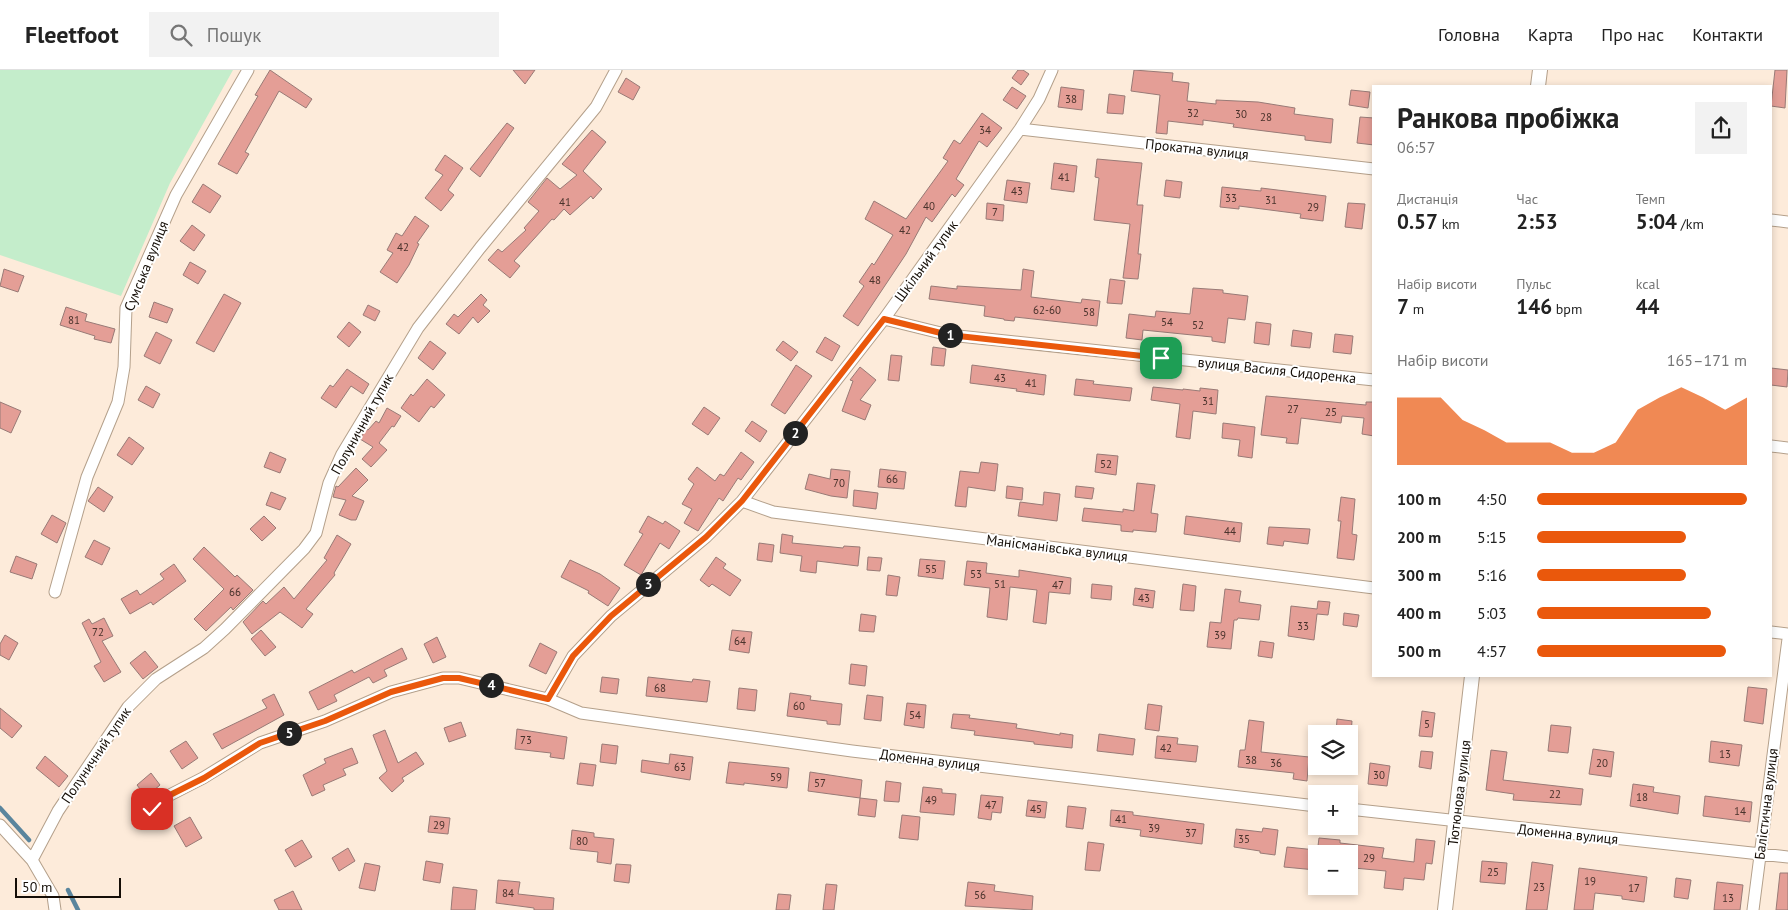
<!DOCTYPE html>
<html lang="uk">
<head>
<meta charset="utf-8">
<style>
  body { margin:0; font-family:"PT Sans",sans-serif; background:#f2f2f2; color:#222; height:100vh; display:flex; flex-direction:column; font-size:19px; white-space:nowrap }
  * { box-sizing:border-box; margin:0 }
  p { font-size:16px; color:#767676 }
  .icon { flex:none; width:28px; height:28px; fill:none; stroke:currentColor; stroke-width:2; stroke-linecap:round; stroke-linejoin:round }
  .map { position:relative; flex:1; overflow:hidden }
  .details { position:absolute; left:1372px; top:15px; width:400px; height:592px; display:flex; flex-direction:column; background:#fff; border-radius:0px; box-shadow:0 2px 8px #0003 }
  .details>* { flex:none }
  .fabs { position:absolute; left:1308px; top:655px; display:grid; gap:10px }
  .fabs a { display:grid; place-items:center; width:50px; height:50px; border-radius:0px; background:#fff; box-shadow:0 2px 8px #0003; font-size:25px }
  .scale { position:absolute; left:15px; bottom:12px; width:106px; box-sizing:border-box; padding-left:5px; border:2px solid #150e07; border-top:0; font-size:14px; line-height:18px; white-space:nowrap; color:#150e07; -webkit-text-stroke:4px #fff; paint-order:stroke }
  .pin { position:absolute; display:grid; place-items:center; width:42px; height:42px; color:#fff; margin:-21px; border-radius:10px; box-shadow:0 2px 8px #0006 }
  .km { position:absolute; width:25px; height:25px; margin:-12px; border-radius:50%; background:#222; color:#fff; font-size:14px; line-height:25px; text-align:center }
  .round { display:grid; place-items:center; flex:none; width:52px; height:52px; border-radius:0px; background:#f2f2f2 }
  .summary { display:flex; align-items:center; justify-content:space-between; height:85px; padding:0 25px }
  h1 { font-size:28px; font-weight:800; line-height:38px }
  .stats { display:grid; grid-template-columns:repeat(3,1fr); gap:8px; height:85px; padding:5px 25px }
  .stats div { display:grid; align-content:center }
  .stats b { font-size:21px; font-weight:800 }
  .stats small { font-size:14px; font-weight:400 }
  .stats p { font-size:14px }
  .chart { height:140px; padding:10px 25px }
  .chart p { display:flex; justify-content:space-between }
  .chart svg { width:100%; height:90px; margin-top:5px; fill:#ea580c; opacity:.7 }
  ul { padding:0 25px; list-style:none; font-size:16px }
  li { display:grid; grid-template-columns:80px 60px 1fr; align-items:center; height:38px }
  li i { height:12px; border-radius:6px; background:#ea580c }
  header { display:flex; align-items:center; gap:30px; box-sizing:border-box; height:70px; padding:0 25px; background:#fff; border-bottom:1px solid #e0e0e0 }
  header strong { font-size:24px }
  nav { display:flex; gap:28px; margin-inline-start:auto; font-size:18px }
  .search { width:350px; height:45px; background:#f2f2f2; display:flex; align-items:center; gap:12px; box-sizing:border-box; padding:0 18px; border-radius:0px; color:#767676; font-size:19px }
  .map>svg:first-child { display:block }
</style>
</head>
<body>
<header>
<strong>Fleetfoot</strong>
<div class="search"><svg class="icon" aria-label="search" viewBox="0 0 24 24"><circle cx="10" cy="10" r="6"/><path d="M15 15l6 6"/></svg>Пошук</div>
<nav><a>Головна</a><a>Карта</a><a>Про нас</a><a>Контакти</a></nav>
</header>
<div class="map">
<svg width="1788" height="840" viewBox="0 0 1788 840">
  <rect width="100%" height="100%" fill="#fdebda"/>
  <path fill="#c4edcb" d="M0 0H233L170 113 121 226 0 185Z"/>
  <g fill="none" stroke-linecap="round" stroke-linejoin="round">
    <path stroke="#5a859d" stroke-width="4.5" d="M0 738 29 770
      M68 820 78 840"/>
  </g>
  <path fill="#e49e96" stroke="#987a76" d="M270 0 312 29 306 38 279 21 245 82 249 84 237 104 218 94 258 26 255 25Z
    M513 0H535L525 14Z
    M1018 0H1023L1029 4 1021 15 1012 8Z
    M1134 0 1173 3 1172 11 1189 13 1187 31 1216 34V30L1258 32 1295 38 1294 44 1333 49 1331 73 1305 70V66L1233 57 1234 54 1203 50V55L1168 51 1167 64 1156 63 1160 25 1131 21Z
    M1775 0H1787L1785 38 1771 36Z
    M626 8 640 17 633 30 618 22Z
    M1012 17 1026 26 1017 39 1003 30Z
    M1061 17 1084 20 1082 40 1058 37Z
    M1351 20 1370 22 1368 38 1349 35Z
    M1109 24 1125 26 1123 44 1107 43Z
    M982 43 1002 58 987 77 979 71 956 109 964 115 955 127 952 124 932 152 926 147 906 184 858 256 843 246 864 216 859 212 872 193 874 195 893 165 865 149 874 131 906 149 948 91 943 88 954 70 960 74Z
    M1360 47 1374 48V75L1357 73Z
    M507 53 514 58 480 107 470 99Z
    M592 60 606 72 583 101 602 119 593 129 591 126 570 145 564 139 554 150 552 149 514 191 520 196 510 208 488 190 498 179 502 182 526 160 524 158 539 141 528 132 547 108 560 119 577 105 562 94Z
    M445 85 463 98 448 120 454 125 441 141 425 128 443 105 435 100Z
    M1097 89 1142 93 1137 135H1143L1138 184H1141L1138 209 1123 208 1130 154 1094 150 1099 108 1095 107Z
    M1054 93 1077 96 1074 122 1051 119Z
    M1007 110 1030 113 1027 133 1004 130Z
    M1166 110 1182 112 1180 128 1164 126Z
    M203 114 221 126 210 143 192 132Z
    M1222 117 1261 121V118L1326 126 1323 151 1300 148 1301 144 1239 136V139L1220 137Z
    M987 133 1004 135 1003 151 986 149Z
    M1348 133 1365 134 1362 159 1345 157Z
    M415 146 429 156 417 173 419 174 409 195 397 213 380 202 393 183 387 180 396 163 402 166Z
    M192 155 205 165 194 181 180 171Z
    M190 192 206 201 198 214 183 205Z
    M4 199 24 206 18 222 0 216Z
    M1023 199 1034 201 1031 227 1081 233 1082 229 1100 231 1097 256 1015 247 1014 251 1004 250V249L984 246 985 236 929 229 931 216 957 219V216L1021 220Z
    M1110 209 1125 211 1122 234 1107 233Z
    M1193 218 1223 220V223L1248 226 1245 250 1228 248 1225 273 1212 271V267L1143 260 1142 270 1126 268 1129 244 1155 247 1156 241 1190 244Z
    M224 224 241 233 214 282 196 273Z
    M481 224 487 230 483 235 490 241 478 253 473 247 459 264 446 254 454 244 458 247Z
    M154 232 173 239 167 253 149 247Z
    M368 235 380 241 375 251 363 245Z
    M66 237 87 244 85 251 115 259 111 273 94 269 95 266 60 255Z
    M349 252 361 262 349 277 337 267Z
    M1256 252 1271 254 1269 275 1254 273Z
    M1293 260 1312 263 1310 278 1291 276Z
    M156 262 172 270 160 294 144 286Z
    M1335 264 1353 266 1351 284 1333 282Z
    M825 267 840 276 832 291 816 282Z
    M430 271 446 283 433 300 418 288Z
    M783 271 798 282 791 291 776 280Z
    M933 277 946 279 944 296 931 295Z
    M891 285 902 286 899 311 888 310Z
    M796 295 812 306 785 344 771 335Z
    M972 295 1046 305 1044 325 1016 321 1017 319 970 313Z
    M860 297 876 310 860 330 871 335 865 350 842 341 853 311 850 310Z
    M1771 298 1788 300 1787 317 1771 315Z
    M347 299 369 314 363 324 351 316 336 338 321 328 330 315 333 317Z
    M427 309 445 325 434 338 431 336 419 352 401 338 411 324 413 326Z
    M1076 309 1094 311 1093 314 1132 318 1130 331 1074 325Z
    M146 316 160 324 153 338 138 330Z
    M1153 317 1183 320V319L1200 321V318L1218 320 1216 344 1193 341 1190 369 1176 367 1180 334 1151 330Z
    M1266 326 1366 335V332H1374V366L1362 364 1364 348 1342 346 1341 353 1301 348 1298 374 1286 373 1287 368 1261 365Z
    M0 332 21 341 11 363 0 358Z
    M704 337 720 348 708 365 692 354Z
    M387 338 401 346 394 357 392 356 379 373 387 380 371 397 362 389 373 377 360 369 366 359 368 360 376 351 379 353Z
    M752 351 767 361 760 372 745 361Z
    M1223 353 1255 357 1252 388 1238 386 1240 370 1222 368Z
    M129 367 144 378 132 395 117 385Z
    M270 382 286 389 280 403 264 397Z
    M741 382 754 392 741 410 738 408 723 431 719 428 698 461 684 453 692 439 682 434 694 414 688 409 697 397 715 411 720 404 724 406Z
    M1097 384 1118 386 1116 405 1095 402Z
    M981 392 998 394 995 421 968 417 966 437 955 436 960 401 979 403Z
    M356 398 368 410 352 426 364 431 356 450H351L339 445 346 430 333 427 336 416 338 417Z
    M831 399 850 401 847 428 831 426 805 419 809 404 830 409Z
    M880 399 906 402 904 419 878 417Z
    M1137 413 1155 415 1151 443 1158 444 1156 462 1133 460V462L1121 461V455L1082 451 1084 438 1123 442V439L1134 441Z
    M1007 416 1023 418 1022 430 1006 428Z
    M1076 416 1094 418 1092 429 1075 427Z
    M98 417 113 427 104 442 88 431Z
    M854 420 878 423 876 439 853 436Z
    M271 422 286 428 280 440 266 435Z
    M1044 422 1060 424 1057 451 1018 446 1020 432 1043 435Z
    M1341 427 1355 429 1352 464 1357 465 1354 490 1337 488 1341 451H1338Z
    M52 445 66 453 57 473 41 464Z
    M264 446 276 458 262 471 250 459Z
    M648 446 663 454 665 451 680 461 669 479 660 473 641 505 624 495 643 464 639 462Z
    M1186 446 1242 453 1240 472 1184 464Z
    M1269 457 1310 459 1308 474 1284 471 1283 476 1267 474Z
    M782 464 793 466 792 473 843 478 844 476 860 477 858 496 817 491 816 503 800 501 802 486 780 483Z
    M337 465 351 474 334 503 335 505 306 539 313 544 302 558 280 542 252 564 243 552 263 531 266 534 284 517 294 529 327 490 324 488Z
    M94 470 110 478 102 495 85 487Z
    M759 473 774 475 772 492 757 490Z
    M204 477 235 507 237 505 253 520 233 540 231 537 206 561 194 549 224 519 193 489Z
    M16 486 37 494 32 509 10 502Z
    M716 487 726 494 723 498 741 510 730 526 712 514 709 517 700 510Z
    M868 487 882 488 880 501 867 500Z
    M920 489 945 491 943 509 918 506Z
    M570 490 600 504 620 518 608 536 588 523 589 521 561 507Z
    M967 491 987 493 986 503 1019 507V500L1071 508 1070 524 1049 522 1046 554 1033 552 1037 520 1010 517 1007 550 987 547 990 518 964 515Z
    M174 494 186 511 153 535 151 532 130 544 121 529 137 520 140 525 164 509 160 504Z
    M888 505 900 507 897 526 886 525Z
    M1092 514 1112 516 1111 530 1091 528Z
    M1183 514 1196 516 1194 541 1180 540Z
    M1135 518 1155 521 1153 538 1133 535Z
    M1225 519 1241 521 1239 532 1261 535 1259 550 1238 548 1237 550H1234L1231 579 1207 577 1210 552 1221 553Z
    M1318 531 1330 532 1328 545 1317 544 1314 570 1288 566 1291 536 1317 539Z
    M1344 543 1359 545 1357 557 1343 555Z
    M861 544 876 546 874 562 859 561Z
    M104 548 113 566 102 571 121 602 104 612 94 596 101 592 82 553 89 549 92 554Z
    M261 560 276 577 265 586 251 569Z
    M732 560 752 562 749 583 729 580Z
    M5 565 18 573 9 590 0 585V574Z
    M437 567 446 587 433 593 424 574Z
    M1260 571 1274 573 1272 588 1258 586Z
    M540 573 557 582 546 604 529 596Z
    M402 578 407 589 384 600 387 606 373 613 369 607 334 625 337 631 318 640 309 622 352 600 354 603Z
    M145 581 158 597 143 609 130 593Z
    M851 594 867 596 865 616 849 614Z
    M602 607 619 609 617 624 600 622Z
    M648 607 692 612 693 609 710 611 707 632 646 626Z
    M1748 617 1767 619 1763 654 1744 651Z
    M739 618 757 620 755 641 737 639Z
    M790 623 811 626 810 630 842 634 840 655 827 654V651L787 646Z
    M274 624 284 645 222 679 213 664 267 638 262 630Z
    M867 625 883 627 881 651 864 649Z
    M907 633 926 635 924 658 904 655Z
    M1148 634 1162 636 1159 661 1145 659Z
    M0 638 22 656 12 668 0 658Z
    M1422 641 1435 643 1432 667 1419 666Z
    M953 644 970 645 969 648 1017 654 1016 658 1060 665V663L1073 665 1072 678 1034 674V672L974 665 975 661 951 658Z
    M1337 649 1352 651 1351 664H1336Z
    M1249 650 1264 652 1261 682 1309 687 1307 711 1293 709 1294 703 1238 697 1240 680H1245Z
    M461 652 466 666 449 672 444 658Z
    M1551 655 1571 657 1568 683 1548 681Z
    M517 659 567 667 564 689 550 687 551 683 515 679Z
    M385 660 398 693 416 682 424 694 402 708 404 711 392 722 379 708 387 701 373 665Z
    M1099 664 1135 669 1133 685 1097 681Z
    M1157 666 1178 668 1177 674 1198 676 1196 692 1155 688Z
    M186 671 198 688 182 699 170 681Z
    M1711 671 1742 675 1739 696 1709 692Z
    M602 674 618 676 616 694 600 692Z
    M352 678 358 693 343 699 346 705 323 715 325 720 312 726 303 705 326 693 324 689Z
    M1593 679 1614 682 1611 707 1589 704Z
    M1491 680 1507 682 1503 710 1583 719 1581 735 1513 730 1514 724 1486 720Z
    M1421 681 1433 682 1431 699 1419 697Z
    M670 684 693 687 690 710 641 702 642 690 669 694Z
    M45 686 68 706 59 717 36 698Z
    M729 692 789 698 787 718 744 713V715L726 713Z
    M580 693 596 695 593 716 577 714Z
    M1370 693 1390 696 1387 716 1368 714Z
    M810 702 862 710 860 728 808 721Z
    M151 703 160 715 146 727 137 715Z
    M886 711 901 713 899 732 884 731Z
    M1633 714 1654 717 1653 722 1680 726 1678 744 1630 736Z
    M923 717 942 719V723L956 724 954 745 920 742Z
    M981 725 1003 727 1001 743 992 742 991 750 978 748Z
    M1705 726 1752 732 1750 752 1703 746Z
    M860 728 877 730 875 747 858 745Z
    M1028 730 1047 732 1045 748 1026 746Z
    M1068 736 1086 738 1083 759 1066 757Z
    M1111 740 1133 742V745L1204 754 1202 774 1140 766 1141 760 1110 756Z
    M902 745 920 747 918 770 899 768Z
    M430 746 450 748 448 764 428 762Z
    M190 747 202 768 186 777 174 756Z
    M1263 758 1278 760 1275 785 1260 783V781L1234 777 1236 759 1262 762Z
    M572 760 594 763V767L614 769 611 794 597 792 598 782 570 779Z
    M1319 768 1340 770V773L1384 778 1382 788 1414 792 1416 769 1435 771 1432 794 1426 793 1424 810 1404 808 1403 820 1384 818 1386 801 1354 798 1356 784H1317Z
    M302 770 312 787 295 797 285 780Z
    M1088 772 1104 774 1100 801 1085 800Z
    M1287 777 1316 780V800L1284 797Z
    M348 778 355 791 339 801 332 788Z
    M426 791 443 794 440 813 423 810Z
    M1482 791 1507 793 1505 814 1480 812Z
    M1532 792 1553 795 1547 840H1526Z
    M365 793 380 796 375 821 359 818Z
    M616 794 631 795 629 813 614 811Z
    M1579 798 1647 807 1644 832 1622 829V826L1595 823 1593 840H1574Z
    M1780 803H1788V840H1776Z
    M1676 808 1691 810 1688 829 1674 827Z
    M498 810 520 812 518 824 554 828 553 840H534V838L496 833Z
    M968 812 995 815 994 821 1033 826 1032 840 965 836Z
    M1717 812 1743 815 1740 840H1714Z
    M826 814 837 815 834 840H823Z
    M453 817 477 820 475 840H451Z
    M293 821 302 840H279L274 830Z
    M778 824 791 825 789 840H776Z"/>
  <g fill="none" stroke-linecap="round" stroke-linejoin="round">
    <g stroke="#b4a08b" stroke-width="13">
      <path id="minor" d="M1020 59 1374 99
        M1771 150 1788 152
        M884 249 949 265 1374 310
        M1771 376 1788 378
        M742 431 773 442 1374 518
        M55 522 87 407 118 332 124 297 126 238 176 125 248 0
        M1771 562 1788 564
        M548 629 581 643 852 681 1316 736
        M153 739 162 729 203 708 260 673 325 651 391 622 443 608H459L548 629 573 586 611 546 706 467 742 431 884 249 1020 59 1039 29 1052 0
        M1349 739 1788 787
        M0 755 32 790 53 826 55 840
        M32 790 58 741 128 637 156 609 204 578 225 559 304 479 316 463 329 413 342 384 418 258 480 178 596 37 616 0
        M1753 840 1788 569"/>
    </g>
    <g stroke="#b4a08b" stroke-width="16">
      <path id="tertiary" d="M1538 16 1540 0
        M1445 840 1472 606"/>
    </g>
    <use href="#minor" stroke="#fff" stroke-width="11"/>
    <use href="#tertiary" stroke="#fff" stroke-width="14"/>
  </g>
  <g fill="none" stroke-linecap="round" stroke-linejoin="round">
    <g stroke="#fff" stroke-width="10">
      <path id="route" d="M152 739 162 729 204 708 260 673 325 651 391 622 443 608H459L548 629 573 586 611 546 706 467 742 431 884 249 949 265 1161 288"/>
    </g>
    <use href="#route" stroke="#ea580c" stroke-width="6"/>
  </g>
  <g text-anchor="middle" stroke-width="4" stroke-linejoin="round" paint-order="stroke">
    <g font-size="11" fill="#49322b">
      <text x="1071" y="33">38</text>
      <text x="1193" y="47">32</text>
      <text x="1241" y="48">30</text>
      <text x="1266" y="51">28</text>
      <text x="985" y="64">34</text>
      <text x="1064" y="111">41</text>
      <text x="1017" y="125">43</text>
      <text x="1231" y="132">33</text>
      <text x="1271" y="134">31</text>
      <text x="565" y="136">41</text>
      <text x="929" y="140">40</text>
      <text x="1313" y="141">29</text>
      <text x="995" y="146">7</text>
      <text x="905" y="164">42</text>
      <text x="403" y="181">42</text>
      <text x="875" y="214">48</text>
      <text x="1047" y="244">62-60</text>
      <text x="1089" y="246">58</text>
      <text x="74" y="254">81</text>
      <text x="1167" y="256">54</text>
      <text x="1198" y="259">52</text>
      <text x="1000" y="312">43</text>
      <text x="1031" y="317">41</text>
      <text x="1208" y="335">31</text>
      <text x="1293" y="343">27</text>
      <text x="1331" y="346">25</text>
      <text x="1106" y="398">52</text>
      <text x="892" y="413">66</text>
      <text x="839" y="417">70</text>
      <text x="1230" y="465">44</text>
      <text x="931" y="503">55</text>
      <text x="976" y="508">53</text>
      <text x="1000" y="518">51</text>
      <text x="1058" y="519">47</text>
      <text x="235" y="526">66</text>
      <text x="1144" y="532">43</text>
      <text x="1303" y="560">33</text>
      <text x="98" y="566">72</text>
      <text x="1220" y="569">39</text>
      <text x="740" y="575">64</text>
      <text x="660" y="622">68</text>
      <text x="799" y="640">60</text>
      <text x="915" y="649">54</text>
      <text x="1427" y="658">5</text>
      <text x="526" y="674">73</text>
      <text x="1166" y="682">42</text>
      <text x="1725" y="688">13</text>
      <text x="1251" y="694">38</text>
      <text x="1276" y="697">36</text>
      <text x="1602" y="697">20</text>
      <text x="680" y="701">63</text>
      <text x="1379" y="709">30</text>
      <text x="776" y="711">59</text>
      <text x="820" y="717">57</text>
      <text x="1555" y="728">22</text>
      <text x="1642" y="731">18</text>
      <text x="931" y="734">49</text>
      <text x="991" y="739">47</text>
      <text x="1036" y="743">45</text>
      <text x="1740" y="745">14</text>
      <text x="1121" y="753">41</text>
      <text x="439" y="759">29</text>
      <text x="1154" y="762">39</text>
      <text x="1191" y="767">37</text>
      <text x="1244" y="773">35</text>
      <text x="582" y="775">80</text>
      <text x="1369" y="792">29</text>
      <text x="1493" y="806">25</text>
      <text x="1590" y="815">19</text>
      <text x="1539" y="821">23</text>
      <text x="1634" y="822">17</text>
      <text x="508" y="827">84</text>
      <text x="980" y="829">56</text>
      <text x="1728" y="832">13</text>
    </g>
    <g font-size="14" fill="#150e07" stroke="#fff">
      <text transform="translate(1197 79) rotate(6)" y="5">Прокатна вулиця</text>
      <text transform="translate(926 191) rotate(-54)" y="5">Шкільний тупик</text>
      <text transform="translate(146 196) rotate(-68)" y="5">Сумська вулиця</text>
      <text transform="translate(1277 300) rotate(6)" y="5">вулиця Василя Сидоренка</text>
      <text transform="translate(362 354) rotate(-61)" y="5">Полуничний тупик</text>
      <text transform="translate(1057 478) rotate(7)" y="5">Манісманівська вулиця</text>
      <text transform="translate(96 685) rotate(-56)" y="5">Полуничний тупик</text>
      <text transform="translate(930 690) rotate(7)" y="5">Доменна вулиця</text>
      <text transform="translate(1459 723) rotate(-83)" y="5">Тютюнова вулиця</text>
      <text transform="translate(1766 734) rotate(-83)" y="5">Балістична вулиця</text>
      <text transform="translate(1568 764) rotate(6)" y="5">Доменна вулиця</text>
    </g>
  </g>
</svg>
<div class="fabs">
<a><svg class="icon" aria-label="layers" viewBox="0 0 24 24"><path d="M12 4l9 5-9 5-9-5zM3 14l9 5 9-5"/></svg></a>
<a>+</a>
<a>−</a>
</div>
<div class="scale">50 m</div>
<div class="pin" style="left:1161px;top:288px;background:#1e9e55"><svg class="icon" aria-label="arrive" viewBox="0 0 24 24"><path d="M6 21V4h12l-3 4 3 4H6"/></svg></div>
<div class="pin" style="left:152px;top:739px;background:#d93025"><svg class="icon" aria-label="check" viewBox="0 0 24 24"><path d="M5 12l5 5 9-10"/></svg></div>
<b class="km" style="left:950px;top:265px">1</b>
<b class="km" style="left:795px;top:363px">2</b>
<b class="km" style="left:648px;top:514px">3</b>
<b class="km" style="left:491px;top:615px">4</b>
<b class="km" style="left:289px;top:663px">5</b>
<section class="details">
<div class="summary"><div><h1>Ранкова пробіжка</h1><p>06:57</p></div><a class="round"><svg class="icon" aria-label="share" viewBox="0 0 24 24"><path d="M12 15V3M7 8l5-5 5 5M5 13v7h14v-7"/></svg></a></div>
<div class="stats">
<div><p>Дистанція</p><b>0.57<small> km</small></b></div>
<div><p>Час</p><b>2:53</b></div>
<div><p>Темп</p><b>5:04<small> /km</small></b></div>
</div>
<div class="stats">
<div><p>Набір висоти</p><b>7<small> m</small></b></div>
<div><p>Пульс</p><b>146<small> bpm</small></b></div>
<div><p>kcal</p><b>44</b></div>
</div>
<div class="chart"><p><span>Набір висоти</span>165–171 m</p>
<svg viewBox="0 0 160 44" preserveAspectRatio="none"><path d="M0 44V11L10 11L20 11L30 22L40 27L50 33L60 33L70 33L80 38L90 38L100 33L110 17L120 11L130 6L140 11L150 17L160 11V44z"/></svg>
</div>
<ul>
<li><b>100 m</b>4:50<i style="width:100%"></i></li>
<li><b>200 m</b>5:15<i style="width:71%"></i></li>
<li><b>300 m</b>5:16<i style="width:71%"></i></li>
<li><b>400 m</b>5:03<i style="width:83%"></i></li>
<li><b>500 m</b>4:57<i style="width:90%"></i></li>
</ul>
</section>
</div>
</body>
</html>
